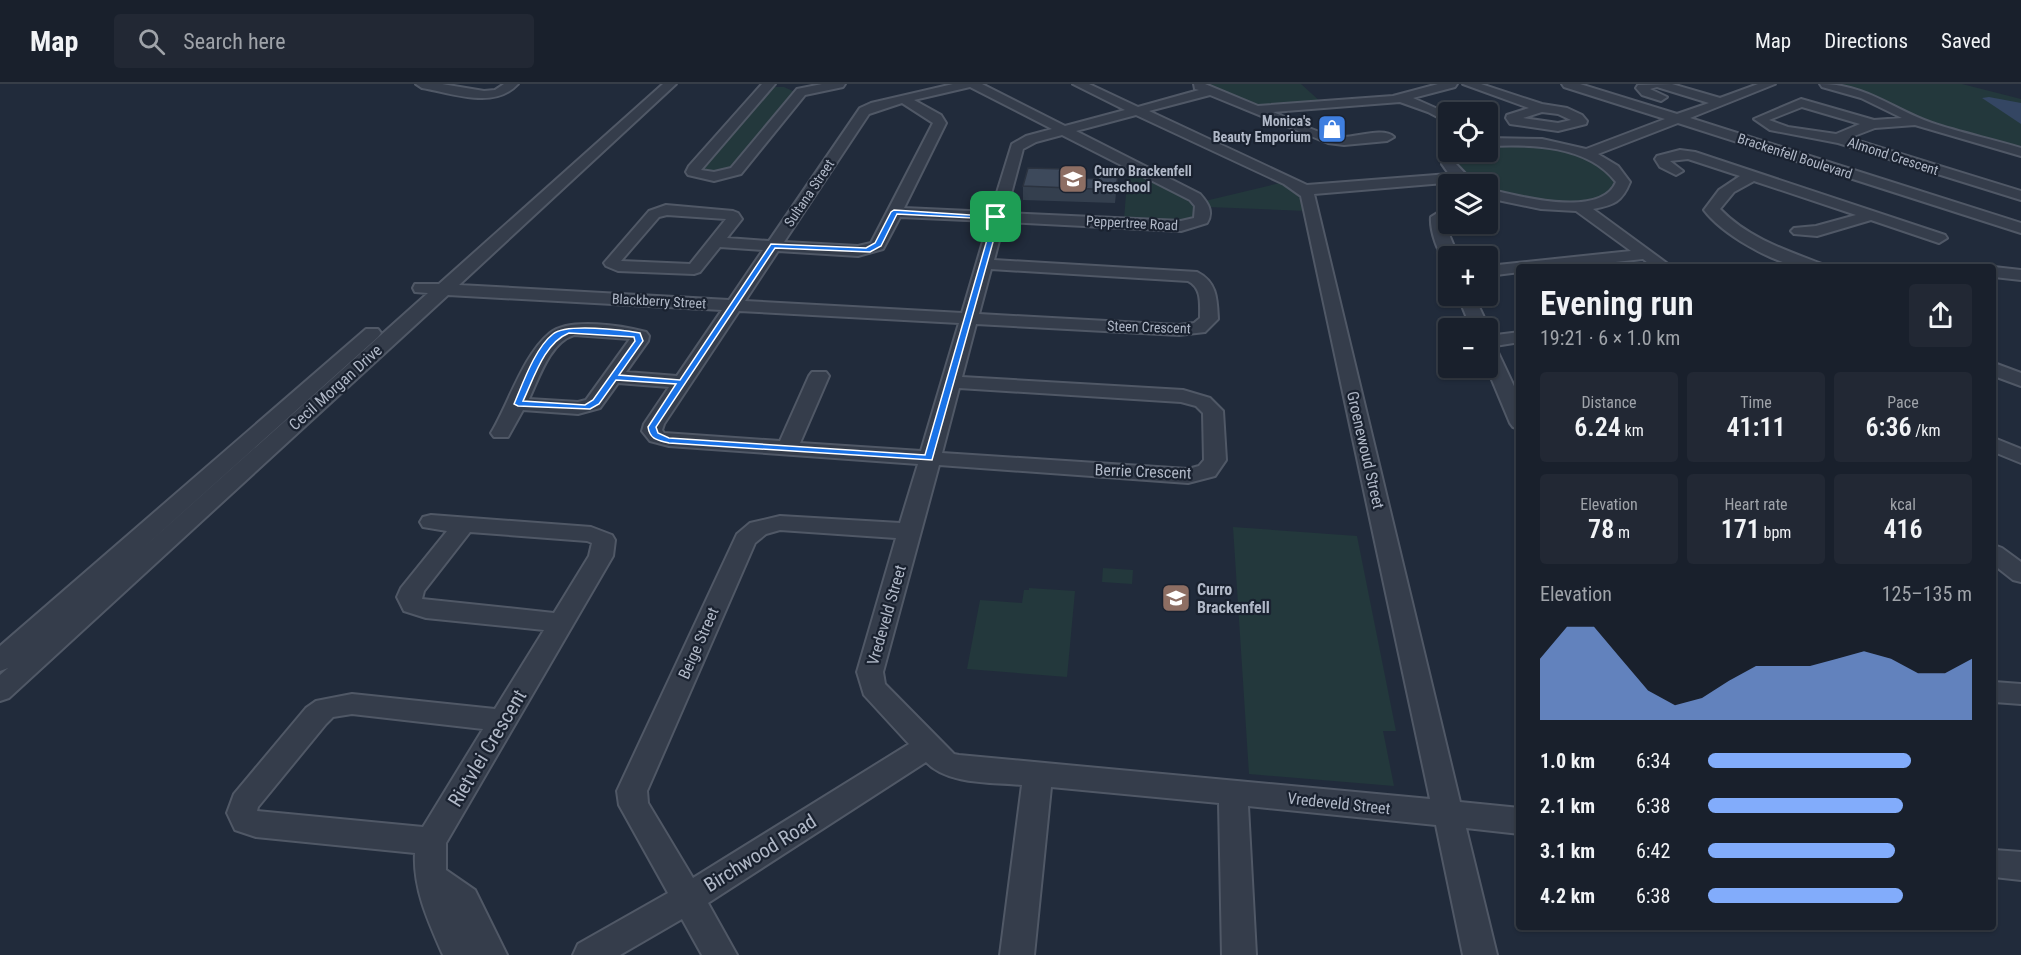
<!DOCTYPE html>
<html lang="en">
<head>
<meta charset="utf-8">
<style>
  body { margin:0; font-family:"Roboto Condensed",sans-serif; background:#222834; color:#f1f3f6; height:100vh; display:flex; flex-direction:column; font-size:22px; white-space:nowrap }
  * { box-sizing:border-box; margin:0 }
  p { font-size:20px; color:#9fa3a9 }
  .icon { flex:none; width:33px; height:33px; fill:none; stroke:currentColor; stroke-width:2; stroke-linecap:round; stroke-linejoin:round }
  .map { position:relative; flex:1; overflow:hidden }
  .side { position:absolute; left:1516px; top:180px; width:480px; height:666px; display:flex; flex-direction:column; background:#19202c; border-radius:6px; box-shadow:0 2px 4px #0004,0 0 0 2px #373e48 }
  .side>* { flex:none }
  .fabs { position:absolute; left:1438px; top:18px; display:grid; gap:12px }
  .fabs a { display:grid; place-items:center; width:60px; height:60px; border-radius:6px; background:#19202c; box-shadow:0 2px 4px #0004,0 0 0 2px #373e48; font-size:30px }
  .pin { position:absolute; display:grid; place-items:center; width:51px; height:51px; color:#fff; margin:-26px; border-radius:12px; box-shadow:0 3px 9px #0006 }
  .round { display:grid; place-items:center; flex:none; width:63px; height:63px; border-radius:6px; background:#222834 }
  .head { display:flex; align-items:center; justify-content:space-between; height:102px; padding:0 24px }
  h1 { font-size:33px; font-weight:600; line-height:45px }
  .stats { display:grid; grid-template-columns:repeat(3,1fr); gap:9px; height:102px; padding:6px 24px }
  .stats div { display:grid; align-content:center; border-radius:6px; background:#222834; text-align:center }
  .stats b { font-size:26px; font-weight:600 }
  .stats small { font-size:16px; font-weight:400 }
  .stats p { font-size:16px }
  .chart { height:168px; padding:12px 24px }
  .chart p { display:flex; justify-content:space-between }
  .chart svg { width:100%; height:108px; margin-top:6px; fill:#82acfb; opacity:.7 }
  ul { padding:0 24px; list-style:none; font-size:20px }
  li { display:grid; grid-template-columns:96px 72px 1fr; align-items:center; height:45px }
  li i { height:15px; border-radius:8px; background:#82acfb }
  header { display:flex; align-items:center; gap:36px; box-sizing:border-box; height:84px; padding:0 30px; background:#19202c; border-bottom:2px solid #373e48 }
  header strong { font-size:28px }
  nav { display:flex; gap:33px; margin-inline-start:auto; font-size:21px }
  .search { width:420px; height:54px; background:#222834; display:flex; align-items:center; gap:15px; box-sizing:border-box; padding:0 21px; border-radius:6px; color:#9fa3a9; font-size:22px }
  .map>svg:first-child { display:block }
</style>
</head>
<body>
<header>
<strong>Map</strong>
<div class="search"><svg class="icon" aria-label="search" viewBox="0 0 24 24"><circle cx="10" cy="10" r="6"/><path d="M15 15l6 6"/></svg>Search here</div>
<nav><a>Map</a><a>Directions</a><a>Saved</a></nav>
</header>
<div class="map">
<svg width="2021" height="871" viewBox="0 0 2021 871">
  <rect width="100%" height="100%" fill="#212b3b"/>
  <path fill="#23383c" d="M1198 0H1301L1322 19 1255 23Z
    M1832 0H1962L2021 15V66L1941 44 1858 7Z
    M771 3H784L795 8 731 88 703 90 698 85Z
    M1488 60C1528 62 1571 60 1605 85 1613 91 1616 95 1614 105 1585 133 1523 113 1488 106V100C1471 100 1465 93 1456 81L1461 69 1488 68Z
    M1128 85 1190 116 1194 119V134L1188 137 1124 135Z
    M1284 98 1301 111 1306 127 1208 123 1205 117Z
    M1233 443 1357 452 1396 647H1383L1394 702 1249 690Z
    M1103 484 1133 486 1132 500 1102 498Z
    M1029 504 1075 507 1067 593 967 585 980 516 1022 519 1024 506H1029Z"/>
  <path fill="#344663" d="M1989 13 2021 19V40L1982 14Z"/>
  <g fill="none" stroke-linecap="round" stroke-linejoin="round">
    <g stroke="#505866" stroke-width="4">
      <path id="minor" d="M416 0H442L484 7 495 6 504 0H518C494 26 452 9 422 4Z
        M663 0H676L459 201 729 216 763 166 720 163 700 188 694 190 618 187 606 182 604 179 649 127 666 121 733 127 738 129 742 135 727 154 769 157 860 24 871 19 953 0H982L1065 42 1125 26 1073 0H1089L1138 23 1199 6 1195 5 1194 0H1205L1258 22 1393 12 1438 0H1457L1455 3 1413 14 1449 30V39L1428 28 1400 18 1273 28C1295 37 1320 52 1344 53 1357 53 1384 43 1394 53L1387 57 1344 61 1328 59 1210 11 1149 27 1307 101 1449 90 1442 80 1443 74 1449 67 1463 68 1456 80 1475 100 1456 98 1314 110 1460 718 1520 724V750L1466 744 1497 871H1463L1436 741 1248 722 1256 871H1222L1219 719 1051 703 1034 871H1000L1022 701C992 698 948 701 926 678L708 819 737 871H702L682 835 620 871H573L578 860 668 809 619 721 617 707 737 450 750 439 780 432 900 439 918 380 669 362 650 357 642 347 644 340 669 303 618 299 600 324 578 330 523 326 508 353H494L491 349C509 319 523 271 550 249 570 233 623 242 646 248L649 252 648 257 626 288 677 292 722 226 448 211 9 614 0 617V591L8 584 0 587V562L366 245H378L381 249 378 253 134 472 428 209 415 208 413 204 415 200H439ZM970 3 1052 45 1026 52 1012 60 991 128 904 124 946 39 941 31 914 16ZM902 19 933 39 871 159 858 162 784 158 869 30ZM1136 31 1284 100 1301 112 1430 715 959 671 954 670 885 600 883 588 939 381 1188 399 1215 392 1226 376 1223 327 1210 314 1183 306 962 293 976 240 1179 251 1205 248 1218 235C1217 215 1217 198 1197 188L994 176 1004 138 1181 147 1207 139C1214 128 1208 119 1200 110L1076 47ZM1062 51 1190 116 1195 122 1194 134 1181 137 1006 129 1023 65 1036 58ZM667 131 726 135 690 180 621 177 659 133ZM900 133 989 137 962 229 745 217 778 167 858 172 883 165ZM991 185 1188 197C1202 204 1200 219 1200 234L1194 239 1179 241 979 230ZM739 227 959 239 921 367 800 359 829 292 826 288H812L809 292 780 357 664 349 662 346 664 340ZM574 251 630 255 586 316 578 318 529 315C539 294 550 258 574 251ZM959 304 1181 318 1196 322 1203 329 1204 376 1199 382 1188 385 942 369ZM780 446 896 454 857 588 864 611 909 660 693 794 648 719 647 707 755 459 766 450Z
        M762 0H775L701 86 714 88 731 84 797 5 822 0H845L843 3 805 11 741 90 714 97 688 91 686 88 689 82Z
        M1463 0H1481L1542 20 1567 24 1582 31 1587 37 1586 40 1558 47 1510 40 1506 34 1507 31 1529 24ZM1542 28 1558 30 1571 36 1558 39 1523 34Z
        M1562 0H1580L1677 30 1709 19 1657 3 1650 5 1667 13 1661 17 1642 11 1636 4 1638 1 1672 0 1720 14 1758 0H1775L1690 34 2021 139V149L1678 39 1598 70 1618 82 1630 98C1622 118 1614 121 1593 125L1672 183H1653L1643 175 1569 183H1520V188L1488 192V182L1631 167 1576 127 1541 125 1488 114V105C1518 112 1601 135 1616 98 1588 61 1531 60 1488 62V54L1542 55 1586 65 1665 35 1564 3Z
        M1820 0C1866 0 1892 25 1932 39 1961 49 1992 55 2021 64V72L1915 41 1875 44 1849 54 2021 107V116L1838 59 1770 46 1754 35 1801 15 1874 36 1902 34 1861 14 1822 3ZM1802 23 1860 40 1836 50 1788 43 1769 36Z
        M1680 66 1695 68 1945 151 1947 154 1939 159 1871 136 1817 152 1794 150 1791 147 1794 144 1816 142 1856 131 1754 97 1734 108 1720 125C1748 154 1785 166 1822 180L1824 183C1817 183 1808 184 1801 183 1771 178 1722 150 1704 126L1719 106 1740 92 1688 75 1670 77 1683 87 1676 91 1660 83 1655 75 1657 72Z
        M1439 128 1447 133 1446 143 1458 172H1449V177C1437 173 1430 144 1431 133Z
        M1994 183 2021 186V196L1994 193Z
        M1458 212H1474L1489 244 1488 245 1471 244Z
        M1520 248V258L1495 262 1520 315V345L1513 343 1510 339 1487 284 1488 252Z
        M1994 279 2021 289V302L1994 292Z
        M1994 354 2021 365V379L1994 368Z
        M431 431 591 443 612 451 615 456 613 472 446 759V786L475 806 507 871H443C429 839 413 805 415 769L256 753 235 746 227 729 234 710 306 624 316 617 352 610 495 625 544 546 426 534 404 527 397 513 401 504 447 447 423 443 420 438 423 433ZM470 448 587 457 592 459 589 472 554 529 422 515 424 507ZM352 630 483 645 423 743 257 727 258 723 326 640 333 633Z
        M1994 461 2002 464 2021 478V498L2013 496 1994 481Z
        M1994 598 2021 600V620L1994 618Z
        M1994 766 2021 768V796L1994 793Z"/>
    </g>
    <use href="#minor" fill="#353d4b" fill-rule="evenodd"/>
  </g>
  <path fill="#343f4e" d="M1065 85V93L1098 95 1118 90 1115 119 1023 116V102Z"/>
  <path fill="#3d495b" stroke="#2b3340" stroke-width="1.5" d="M1028 84 1065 85 1063 93 1098 95 1099 89 1118 90 1116 106 1023 102Z"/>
  <path fill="#1a73e8" stroke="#fff" stroke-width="1.5" fill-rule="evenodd" d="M894 126 1000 133 932 376 669 359C658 356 650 356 648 343L676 300 616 296 599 320 590 325 518 322 514 320C523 299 535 264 553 250 566 239 623 246 640 249L643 257 619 291 680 296 771 160 866 164 875 159 891 128ZM897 130 993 135 925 371 669 354 658 349 656 343 775 164 870 168 881 162ZM569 249 634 253 635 257 593 316 585 321 523 317C534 294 544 259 569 249Z"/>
  <defs>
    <g id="shop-square" transform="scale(1.5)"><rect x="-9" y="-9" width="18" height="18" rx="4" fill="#3f7fe0" stroke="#1a2230"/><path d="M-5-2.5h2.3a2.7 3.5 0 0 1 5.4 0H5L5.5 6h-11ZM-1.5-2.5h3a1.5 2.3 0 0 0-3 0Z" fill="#fff"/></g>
    <g id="school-square" transform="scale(1.5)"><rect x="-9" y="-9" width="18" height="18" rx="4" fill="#8d6e63" stroke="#1a2230"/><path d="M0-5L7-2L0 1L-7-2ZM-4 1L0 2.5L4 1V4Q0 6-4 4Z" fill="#fff"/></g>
  </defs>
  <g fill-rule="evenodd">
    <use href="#shop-square" x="1332" y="45"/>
    <use href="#school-square" x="1073" y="95"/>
    <use href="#school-square" x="1176" y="514"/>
  </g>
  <g text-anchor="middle" stroke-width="4.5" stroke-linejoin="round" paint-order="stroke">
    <g font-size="14" font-weight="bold" fill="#b0b8c7" stroke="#1a2230" text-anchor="end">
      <text x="1311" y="42">Monica's<tspan x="1311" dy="16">Beauty Emporium</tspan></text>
      <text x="1094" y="92" text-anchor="start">Curro Brackenfell<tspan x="1094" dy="16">Preschool</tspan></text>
    </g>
    <g font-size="14" fill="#b0b8c7" stroke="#1a2230">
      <text transform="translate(1795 72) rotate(18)" y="5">Brackenfell Boulevard</text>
      <text transform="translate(1893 72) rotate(18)" y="5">Almond Crescent</text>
      <text transform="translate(809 109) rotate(-56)" y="5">Sultana Street</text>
      <text transform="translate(1132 139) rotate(3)" y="5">Peppertree Road</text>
      <text transform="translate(659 217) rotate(3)" y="5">Blackberry Street</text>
      <text transform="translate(1149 243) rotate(2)" y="5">Steen Crescent</text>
    </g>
    <g font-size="16" fill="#b0b8c7" stroke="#1a2230">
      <text transform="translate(335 303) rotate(-42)" y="6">Cecil Morgan Drive</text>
      <text transform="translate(1366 366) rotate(77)" y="6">Groenewoud Street</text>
      <text transform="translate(1143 387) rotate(2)" y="6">Berrie Crescent</text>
      <text transform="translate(886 531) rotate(-74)" y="6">Vredeveld Street</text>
      <text transform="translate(698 559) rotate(-66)" y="6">Beige Street</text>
      <text transform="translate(1339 719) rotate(6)" y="6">Vredeveld Street</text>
    </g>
    <g font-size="16" font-weight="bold" fill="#b0b8c7" stroke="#1a2230" text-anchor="start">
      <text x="1197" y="511">Curro<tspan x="1197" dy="18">Brackenfell</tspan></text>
    </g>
    <g font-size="20" fill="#b0b8c7" stroke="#1a2230">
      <text transform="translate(487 664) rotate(-59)" y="7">Rietvlei Crescent</text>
      <text transform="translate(760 769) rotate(-32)" y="7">Birchwood Road</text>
    </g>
  </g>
</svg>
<div class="fabs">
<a><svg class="icon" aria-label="locate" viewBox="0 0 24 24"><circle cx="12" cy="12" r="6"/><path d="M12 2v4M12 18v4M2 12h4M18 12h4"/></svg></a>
<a><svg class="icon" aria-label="layers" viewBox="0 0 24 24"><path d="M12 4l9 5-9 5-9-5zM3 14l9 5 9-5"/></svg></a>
<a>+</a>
<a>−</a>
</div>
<div class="pin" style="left:996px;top:133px;background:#1e9e55"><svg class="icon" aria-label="arrive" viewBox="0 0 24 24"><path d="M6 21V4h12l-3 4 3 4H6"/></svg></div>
<section class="side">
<div class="head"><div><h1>Evening run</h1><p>19:21 · 6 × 1.0 km</p></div><a class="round"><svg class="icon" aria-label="share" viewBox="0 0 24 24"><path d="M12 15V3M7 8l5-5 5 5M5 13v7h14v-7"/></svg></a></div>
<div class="stats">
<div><p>Distance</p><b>6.24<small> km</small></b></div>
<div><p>Time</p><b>41:11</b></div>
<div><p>Pace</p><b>6:36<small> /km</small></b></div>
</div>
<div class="stats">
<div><p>Elevation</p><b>78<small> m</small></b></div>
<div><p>Heart rate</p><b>171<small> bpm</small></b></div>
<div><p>kcal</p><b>416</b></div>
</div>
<div class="chart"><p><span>Elevation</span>125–135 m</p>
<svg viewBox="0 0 160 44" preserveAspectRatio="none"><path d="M0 44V19L10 6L20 6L30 19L40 32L50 38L60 35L70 28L80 22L90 22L100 22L110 19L120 16L130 19L140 25L150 25L160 19V44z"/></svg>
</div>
<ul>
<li><b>1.0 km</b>6:34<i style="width:77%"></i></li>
<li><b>2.1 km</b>6:38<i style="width:74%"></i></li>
<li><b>3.1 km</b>6:42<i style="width:71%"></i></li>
<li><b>4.2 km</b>6:38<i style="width:74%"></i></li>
</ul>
</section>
</div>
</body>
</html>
